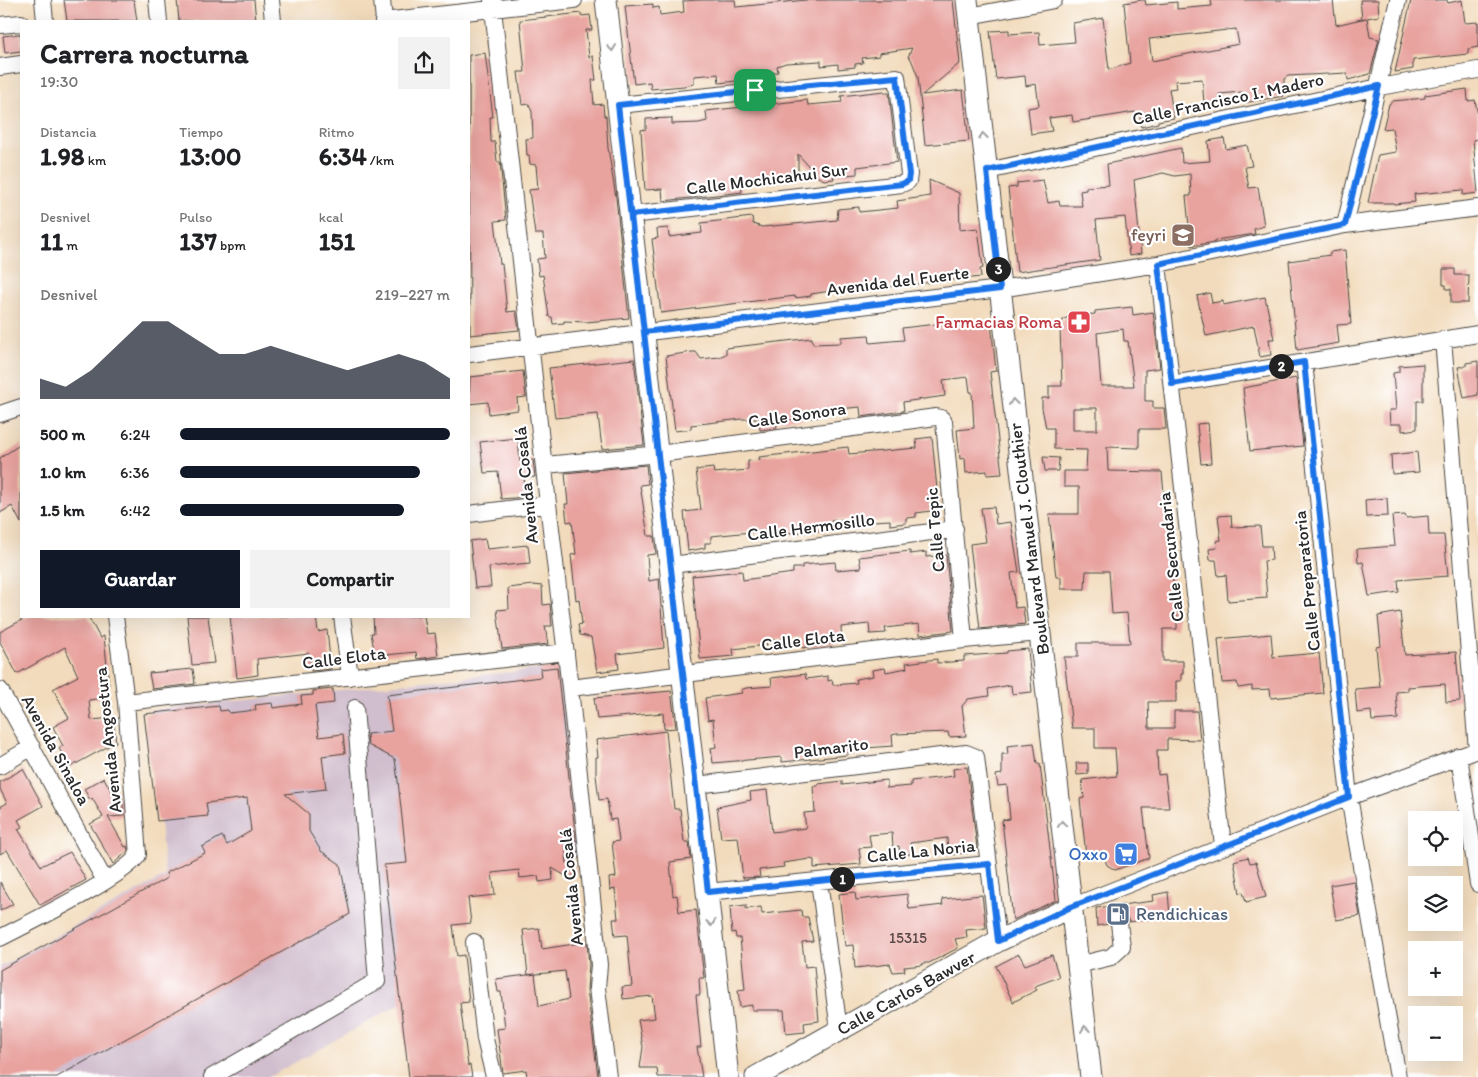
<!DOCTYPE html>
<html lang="es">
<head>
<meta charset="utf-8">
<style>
  body { margin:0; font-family:Itim,sans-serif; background:#f2f2f2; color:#202124; height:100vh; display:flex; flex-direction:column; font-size:19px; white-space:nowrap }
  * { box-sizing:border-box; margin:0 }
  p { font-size:16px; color:#757577 }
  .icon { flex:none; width:28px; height:28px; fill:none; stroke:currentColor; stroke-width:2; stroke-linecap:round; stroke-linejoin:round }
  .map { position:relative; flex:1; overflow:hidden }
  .side { position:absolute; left:20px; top:20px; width:450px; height:598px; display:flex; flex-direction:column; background:#fff; border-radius:0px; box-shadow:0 5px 20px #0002 }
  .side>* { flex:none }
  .buttons { position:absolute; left:1408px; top:811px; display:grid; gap:10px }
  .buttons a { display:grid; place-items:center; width:55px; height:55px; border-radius:0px; background:#fff; box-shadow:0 5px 20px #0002; font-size:25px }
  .pin { position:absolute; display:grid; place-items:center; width:42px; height:42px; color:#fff; margin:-21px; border-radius:10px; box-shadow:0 2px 8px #0006 }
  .km { position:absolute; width:25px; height:25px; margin:-12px; border-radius:50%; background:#222; color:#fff; font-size:14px; line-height:25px; text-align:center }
  .round { display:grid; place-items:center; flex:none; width:52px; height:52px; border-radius:0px; background:#f2f2f2 }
  .headline { display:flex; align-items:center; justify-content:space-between; height:85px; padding:0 20px }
  h1 { font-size:28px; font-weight:700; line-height:38px }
  .figures { display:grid; grid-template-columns:repeat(3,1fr); gap:8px; height:85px; padding:5px 20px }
  .figures div { display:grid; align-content:center }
  .figures b { font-size:25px; font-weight:700 }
  .figures small { font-size:14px; font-weight:400 }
  .figures p { font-size:14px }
  .chart { height:140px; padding:10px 20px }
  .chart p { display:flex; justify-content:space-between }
  .chart svg { width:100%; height:90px; margin-top:5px; fill:#111827; opacity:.7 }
  .button { display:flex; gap:10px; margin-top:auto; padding:10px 20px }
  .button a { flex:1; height:58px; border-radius:0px; background:#111827; color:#fff; font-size:20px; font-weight:700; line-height:58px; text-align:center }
  .button a+a { background:#f2f2f2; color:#202124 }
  ul { padding:0 20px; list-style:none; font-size:16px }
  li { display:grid; grid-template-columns:80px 60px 1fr; align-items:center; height:38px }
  li i { height:12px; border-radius:6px; background:#111827 }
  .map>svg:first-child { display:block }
</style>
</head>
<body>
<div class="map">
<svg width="1478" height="1077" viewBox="0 0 1478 1077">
  <rect width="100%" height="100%" fill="#fff"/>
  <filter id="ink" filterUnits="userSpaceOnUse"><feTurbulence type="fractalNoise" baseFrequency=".02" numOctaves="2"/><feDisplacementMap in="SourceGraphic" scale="10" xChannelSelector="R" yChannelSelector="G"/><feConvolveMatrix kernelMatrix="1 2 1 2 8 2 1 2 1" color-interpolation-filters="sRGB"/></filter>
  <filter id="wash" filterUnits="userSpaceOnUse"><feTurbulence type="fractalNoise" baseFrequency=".0096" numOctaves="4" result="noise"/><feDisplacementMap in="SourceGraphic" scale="20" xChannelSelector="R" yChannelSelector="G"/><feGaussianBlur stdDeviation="1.12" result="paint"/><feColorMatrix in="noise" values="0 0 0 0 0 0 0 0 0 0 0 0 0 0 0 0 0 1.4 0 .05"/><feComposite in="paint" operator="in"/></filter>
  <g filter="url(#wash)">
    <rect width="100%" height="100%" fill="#f2dbbc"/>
    <path fill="#d0bdcd" d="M559 667 583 855 395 880 405 1001 269 1077H0V967L165 876 150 710Z"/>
    <g id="blocks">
      <path fill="#e8a39f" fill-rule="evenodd" d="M64 0H134L137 21H67Z
        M177 0H254L256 21H179Z
        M698 0H735L736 7 806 0H953L960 63 922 95 963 90 969 141 925 145 918 77 911 59 908 57 912 48 879 53V56L862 58 863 63 855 64V67L838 69V64L821 66V61L786 63 777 66 778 72 761 74 762 78 719 83 718 74 694 76V84L684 86 651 89 650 82 634 84 625 6 653 4V8L659 7 660 15 684 12 683 1Z
        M1142 0H1145L1146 5 1177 2V9L1212 6 1211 0H1333L1336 25 1366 18 1362 19 1360 0H1378L1379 16 1367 18 1370 37 1379 39 1370 74 1348 80 1347 73 1288 76 1284 79V96L1243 103 1242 92 1219 94 1220 102 1204 103 1202 79 1175 81 1176 88 1169 89 1174 118 1158 121V123L1141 127 1140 114H1135V112L1073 122 1072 115 1049 118 1052 131 1031 134 1028 108 1039 106 1036 84 1026 86 1025 76 996 79 990 31 1009 30V34L1039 32 1040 45 1075 42 1073 23 1103 18 1109 70 1130 63 1124 3ZM1236 29 1239 44 1152 61 1149 39Z
        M1411 0H1447L1448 3 1462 0 1465 23 1478 22V47L1468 49V54L1413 60V69L1395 72Z
        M581 13V16L590 15 592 30H586L589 57 593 56 596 80H592L594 105 603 104 604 116H606L608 148 616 198 629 318 586 322 564 321V323L553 324 552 317H549L543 275 539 276 537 259 545 258 543 234H535L529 190 538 189 536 165 530 164 529 155H527L526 139 533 138 532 112 529 104 522 105 518 72H525L520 20Z
        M19 34 21 35V51L5 53 3 36Z
        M485 53 493 117H490L491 142H495L497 162H500L506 220 495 221 497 238 500 264H502L507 312 516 311 519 330 470 335 469 55Z
        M1467 89 1468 101 1475 100 1478 116V139L1473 140 1478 193 1463 195V190L1427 193 1414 194 1415 202 1394 204 1393 203H1368L1378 155 1396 152 1392 128 1383 129 1389 104 1393 101 1425 98V95Z
        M884 91V93H889L897 162 857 167V174L833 176 834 179 824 180 818 177 798 154V173L776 179 777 181 741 182 742 192 663 201 662 189 645 190 641 130 646 129V119L672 118V124L699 123 707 121 706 111 807 100 808 105 842 102 841 96Z
        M1224 138 1226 149 1247 145 1252 166 1245 167 1249 188 1258 187 1264 226 1254 229 1255 234 1215 240V242L1191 246 1186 196H1191L1190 174 1175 176 1163 173 1134 180 1141 254 1129 256 1125 217 1096 220 1100 260 1017 272 1008 188 1017 187V183L1043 180 1048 203 1059 201 1060 206H1082L1080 191 1086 190V187L1109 185 1107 164 1181 148 1182 163 1210 161 1208 141Z
        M929 180 959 193 960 230 978 228 983 268 980 269 981 277 878 288V284L811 294V296L795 298V296L661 313 652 239 658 238 657 229 668 228 669 237 702 233 701 223 752 217 753 224 762 227 837 220 838 209 859 207V212L898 208 897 201 930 196Z
        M1345 250 1351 324 1337 325 1339 343 1297 350 1289 261 1330 255V252Z
        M1443 269H1455V275H1469L1468 303H1451V289H1446V285H1443Z
        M1210 293 1212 303 1223 301V305L1265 297 1274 339H1269L1271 355 1260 357 1254 326 1206 336 1197 296Z
        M1132 307 1133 315 1153 312 1160 368 1145 370V401H1153V408H1164L1166 429H1139V448L1107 447 1108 471 1162 472 1167 526H1174L1171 562 1174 593H1176L1177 600V629H1163V661H1183V674H1181V681H1176V702H1148L1149 728H1174V711H1197L1200 740 1167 739V750H1157L1158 775 1165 774 1169 808H1143L1149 858 1115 870 1107 865 1102 851 1086 856 1080 799 1084 798 1082 780 1117 776 1115 748H1095V728H1072L1064 657H1078V643H1130L1127 613 1112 614 1109 571H1086L1085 589H1061V577H1056L1049 514H1079V487H1064V471H1086L1087 450 1054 449V428H1046L1042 408V398H1049V386H1062L1060 328 1063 320 1070 316 1095 314V311ZM1123 329 1124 341H1128L1134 386H1101L1097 333ZM1073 408H1097V430H1073Z
        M954 322V326L991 323 996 371 990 372 1002 474 987 475V471L966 473 965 458 960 459 957 430 974 428 972 392H970L968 377 943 380 945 396 903 402 904 411 861 417 860 407 819 411V417L776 421 777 428 760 430 759 419H742L691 425V429L675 431 666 356 692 352H696L701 359 719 357 726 354V348L812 338 813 344 841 343V337L869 335 870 343 891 341 904 340 902 328Z
        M634 359 644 445 602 449 598 414 555 418 549 368Z
        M1478 361V395L1464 398 1458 367 1466 366V363Z
        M1423 364V401H1417V429L1402 431V424H1390L1389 410H1396L1393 373 1399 372V366Z
        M523 371 526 397 517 398 518 410 489 414 488 402 469 404 470 377Z
        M1296 378 1303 446 1250 451 1243 388Z
        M1208 423 1211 463 1201 464 1197 424Z
        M932 437 939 510 916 513V517L906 518V523L890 525V520L856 522V519L831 521 832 530 789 533 788 530 772 532 771 530 711 536V543H705V548L688 551 684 512 701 510 696 470 713 468 714 473 748 470V461L760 460 759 457 848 447 849 454 917 448 916 439Z
        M518 438 520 462 533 460 535 477 524 478 526 497 501 499 498 472 484 473 480 442Z
        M21 444V523L12 506 0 513V458Z
        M1417 452 1419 472 1392 474 1391 455Z
        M1043 457 1059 458 1058 471H1045Z
        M646 465 648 484 640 485 648 536H654L656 554 647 555 649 581 659 579 664 648 617 654 619 669 597 672 591 637 580 635 578 625 582 624 579 599 576 600 571 555 576 554 572 521 567 522 565 504H568L565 473Z
        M1387 498 1388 516 1366 517 1365 500Z
        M994 507 996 524 1011 522 1019 572 1011 573 1015 608 1023 607 1025 624 980 629 970 544 986 542 981 508Z
        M1231 515 1232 527 1260 526 1262 546H1271L1272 560 1264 561 1267 598 1228 601 1226 575 1218 576 1216 560H1210L1209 549 1217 548 1216 541 1221 540 1218 516Z
        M1405 515 1406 518 1428 516 1429 535H1444L1448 576 1398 580 1399 592 1369 596 1363 562 1358 563 1357 549 1395 546 1392 516Z
        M485 539 487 549 528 545 530 563 489 567 491 587 475 588 470 541Z
        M910 551V554L926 552V557L946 555 953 631 920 635 919 624 885 628 886 633 870 634 869 624 841 627 842 642 802 648 801 637 766 641 767 645 733 649 734 656 700 659 692 576 742 571 743 580 793 573V568H802V565L835 562 836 570 861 568 859 557Z
        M533 585 542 586 543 605 550 604 552 626H545L548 644 502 649 497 610 509 609 508 588Z
        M1400 612 1405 655 1456 652 1460 701 1446 702 1445 684 1408 687V691L1396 692 1398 719 1372 721 1371 711 1357 713 1355 689 1380 687 1376 647 1381 646 1378 616Z
        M29 616H88L100 638 104 636 109 686 99 691 103 698 89 700 91 720 113 718 116 742 61 772 54 759 62 754 59 748 63 746 53 727 69 718 53 689 78 676 65 647 17 674 0 642V632Z
        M187 616H208L214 663 192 665Z
        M230 616H316L318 632 327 630 331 669 311 671 309 653 257 659 258 675 237 678Z
        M373 616H424L427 634 435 633 438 656 417 659 416 652 375 656 371 633H374Z
        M1271 634 1273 657 1319 653 1323 693 1271 698 1270 689 1252 690V686L1238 688 1237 682 1222 683 1218 639Z
        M1028 649 1032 692 1012 694 1011 685 988 689 989 696 968 699 962 706 966 736 949 737 948 732 896 734 892 735 893 746 865 748V750L847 753 848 755 782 762V757L713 763 711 748 716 747 713 719 708 720 705 698 742 693 741 690 746 688 772 686 771 678 805 674 806 679 828 676V681L832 680 833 685 857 683 856 679 873 676 872 670 885 668 886 672 907 668 906 663 937 659V663L964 661V656L1007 653V651Z
        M557 667 576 842 565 843 567 864 577 870 571 879 552 868 553 880 539 882 538 876 520 878 519 870 492 873 495 895 468 898 471 923 453 925 457 956 464 955 469 1002 460 1003 468 1066 470 1065 472 1077H409L384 865 407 863 398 781 395 759 368 745 367 734 392 731 387 695 541 677 540 669Z
        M193 669 195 684 152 689 149 673Z
        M333 689 334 703 315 705 319 737 343 734 345 753 322 756 326 789 285 794 309 814V831L321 851 340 864 350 914 57 1077H0V970L167 878 166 873 205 853 202 847 222 836 227 845 251 831 247 798 206 803 208 816 157 821 144 714 219 706 220 711 228 710 229 713 256 710 255 705 272 703 273 708 302 704 301 696 313 695V691Z
        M671 691 676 728 664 729 663 713 597 719 594 698Z
        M666 731 674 809H680L684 842H689L691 859 670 862 673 896 677 895 679 912 696 910 704 978H699L700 995H696L701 1047H697L702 1077H658L657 1068H640L643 1047 638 1020 655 1018 652 996 623 999 622 987 632 986 627 935 615 936 613 919H618L615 889 610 890 609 878 616 877 612 842 619 841 616 819 610 820 607 799 599 800 596 775V757H598L596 740Z
        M1034 743 1037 764H1040L1056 900 1013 920 1002 820 1010 819 1007 785 998 786 996 775 1002 774V754H1008L1007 746Z
        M1076 763H1088V774L1077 775Z
        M967 767 977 848 973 849V852L948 855 947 838 910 843 911 854 900 855 899 846 893 847 892 833 869 835 871 847 859 848 861 864 814 868V860L810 859 783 863 784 867 759 870 760 877 743 878 738 837 721 838 717 807 751 800 750 792 767 790 772 832 806 828 804 813 815 812 813 786H818V784L842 781V785L887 780V788L911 786V781L954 776 953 769Z
        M23 769 43 806 18 820 22 827 18 829 41 866 70 852 86 880 40 905 7 850 0 854V807L7 803 0 789V782Z
        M104 778 116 800 122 794 124 816 108 817 125 847 127 846 128 851 113 864 90 824 103 817 92 798 90 800 84 789Z
        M1248 857 1250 863 1256 862 1266 897 1246 902 1243 892 1240 893 1234 861Z
        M1354 881 1360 916 1336 920 1330 885Z
        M0 882 13 904 0 911Z
        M855 892 856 900 907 894 909 909 943 905 942 899 982 895 986 928 966 930 967 937 955 939 958 948 929 963H923V965L904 967 905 971 893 972 890 964 855 968 853 945 845 946 839 894Z
        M1168 892 1170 916 1129 922 1127 917 1118 913 1113 915 1109 924 1097 926 1096 908 1154 901 1153 895Z
        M746 905V909L761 907 762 914 801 910 802 917H808L813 941 802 942 805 967 814 966 819 1021 804 1023 805 1032 786 1034 784 1010H752V1005L740 1007 738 990 745 989 740 938H736L735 932 732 933 730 907Z
        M539 928 542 949 587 942 589 965 587 989 598 1077H527L526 1070 503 1073 497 1029 505 1028 501 992H498L496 979 535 974 539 1006 569 999 565 971 528 975 523 930Z
        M1019 954 1025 965 1052 955 1059 977 1035 986 1037 990 1013 1002 996 966Z"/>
    </g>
  </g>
  <g filter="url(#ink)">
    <use href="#blocks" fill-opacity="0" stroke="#494541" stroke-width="1"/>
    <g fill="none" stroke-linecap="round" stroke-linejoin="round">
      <path stroke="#cab89f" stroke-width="16" stroke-dasharray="16 8" stroke-linecap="butt" d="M1117 905 1119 923"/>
      <g stroke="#494541" stroke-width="18">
        <path id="minor" d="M43 0 45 21
          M157 0 159 21
          M271 0 273 21
          M382 0 384 21
          M492 0 548 504 570 688 599 965 597 988 608 1077
          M969 16 1054 0
          M383 21 574 0
          M0 25 21 23
          M0 67 21 64
          M618 105 897 77 909 174 908 181 902 184 631 215
          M987 171 1379 87 1478 70
          M1345 225 1398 0
          M1158 264 1223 846
          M1443 339 1477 750
          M469 354 1000 289 1158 264 1345 225 1478 208
          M1304 362 1349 797 1398 1077
          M1172 384 1478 334
          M0 414 21 407
          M545 465 659 454 936 417 941 418 944 422 964 640
          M469 514 548 504
          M671 565 955 529
          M342 616 350 677
          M570 688 964 640 1040 633
          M0 690 105 881
          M126 702 566 652
          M1459 756 1478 884
          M0 766 32 747
          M696 785 966 753 976 757 998 941
          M819 881 839 1030
          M707 892 989 864
          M1071 907 1349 797 1478 750
          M0 938C27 924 126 876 138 855L126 702 115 616
          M474 942 485 1039 494 1077
          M1078 965 1111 957 1122 947 1119 923
          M212 1077 377 981 355 708"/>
      </g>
      <g stroke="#494541" stroke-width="23">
        <path id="major" d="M606 0 728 1077
          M967 0 1091 1077
          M756 1077 998 941 1071 907"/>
      </g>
      <use href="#minor" stroke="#fff" stroke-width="16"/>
      <use href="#major" stroke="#fff" stroke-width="21"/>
    </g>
    <defs><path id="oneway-chevron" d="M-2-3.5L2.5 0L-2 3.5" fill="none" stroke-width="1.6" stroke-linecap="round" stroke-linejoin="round" transform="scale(1.25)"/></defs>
    <g stroke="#a0a0a0">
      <use href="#oneway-chevron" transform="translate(612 48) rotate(83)"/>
      <use href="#oneway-chevron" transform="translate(983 136) rotate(-97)"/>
      <use href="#oneway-chevron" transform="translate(1013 402) rotate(-97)"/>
      <use href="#oneway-chevron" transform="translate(1062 824) rotate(-97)"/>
      <use href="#oneway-chevron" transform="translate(711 923) rotate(84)"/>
      <use href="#oneway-chevron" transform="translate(1085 1029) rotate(-97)"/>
    </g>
  </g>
  <g fill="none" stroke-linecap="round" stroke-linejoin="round" filter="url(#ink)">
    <g stroke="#fff" stroke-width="10">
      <path id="route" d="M755 90 618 105 708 892 989 864 998 941 1071 907 1349 797 1304 362 1172 384 1158 264 1345 225 1379 86 987 171 1000 289 644 332 631 215 902 184 908 181 909 174 897 77 755 90"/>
    </g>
    <use href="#route" stroke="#1a73e8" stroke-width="6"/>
  </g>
  <defs>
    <g id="school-square" transform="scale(1.25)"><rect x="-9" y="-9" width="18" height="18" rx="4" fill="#8d6e63" stroke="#fff"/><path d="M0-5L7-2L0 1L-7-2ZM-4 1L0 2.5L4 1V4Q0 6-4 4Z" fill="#fff"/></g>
    <g id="pharmacy-square" transform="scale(1.25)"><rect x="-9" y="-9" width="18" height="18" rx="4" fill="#e0444e" stroke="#fff"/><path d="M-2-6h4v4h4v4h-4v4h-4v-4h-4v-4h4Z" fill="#fff"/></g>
    <g id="supermarket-square" transform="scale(1.25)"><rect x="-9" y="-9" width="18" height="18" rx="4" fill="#3f7fe0" stroke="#fff"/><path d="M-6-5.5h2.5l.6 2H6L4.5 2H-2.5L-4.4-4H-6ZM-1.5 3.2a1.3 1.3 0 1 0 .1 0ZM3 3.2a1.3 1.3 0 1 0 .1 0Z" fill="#fff"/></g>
    <g id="fuel-square" transform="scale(1.25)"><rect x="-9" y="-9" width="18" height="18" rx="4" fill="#5c6f8a" stroke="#fff"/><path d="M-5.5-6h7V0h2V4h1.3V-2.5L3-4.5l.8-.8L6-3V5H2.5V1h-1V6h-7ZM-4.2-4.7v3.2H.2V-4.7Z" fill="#fff"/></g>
  </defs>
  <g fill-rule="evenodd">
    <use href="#school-square" x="1183" y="235"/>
    <use href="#pharmacy-square" x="1079" y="322"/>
    <use href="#supermarket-square" x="1126" y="854"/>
    <use href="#fuel-square" x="1118" y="914"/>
  </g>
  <g text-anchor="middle" stroke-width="4.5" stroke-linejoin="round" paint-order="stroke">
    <g font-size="15" fill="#5a4948">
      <text x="908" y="943">15315</text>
    </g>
    <g font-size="18" fill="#2b2b2b" stroke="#fff">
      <text transform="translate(1228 99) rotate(-12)" y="6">Calle Francisco I. Madero</text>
      <text transform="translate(767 179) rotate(-7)" y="6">Calle Mochicahui Sur</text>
      <text transform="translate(898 281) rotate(-7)" y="6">Avenida del Fuerte</text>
      <text transform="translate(797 415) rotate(-8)" y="6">Calle Sonora</text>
      <text transform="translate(526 485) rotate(-96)" y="6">Avenida Cosalá</text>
      <text transform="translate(811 527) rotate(-7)" y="6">Calle Hermosillo</text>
      <text transform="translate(935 530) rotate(-95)" y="6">Calle Tepic</text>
      <text transform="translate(1029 539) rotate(-97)" y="6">Boulevard Manuel J. Clouthier</text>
      <text transform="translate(1171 557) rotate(-96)" y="6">Calle Secundaria</text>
      <text transform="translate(1307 581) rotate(-96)" y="6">Calle Preparatoria</text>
      <text transform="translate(803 640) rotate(-7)" y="6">Calle Elota</text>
      <text transform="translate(344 658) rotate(-7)" y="6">Calle Elota</text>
      <text transform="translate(108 740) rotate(-96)" y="6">Avenida Angostura</text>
      <text transform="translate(831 748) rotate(-7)" y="6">Palmarito</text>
      <text transform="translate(56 750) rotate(61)" y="6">Avenida Sinaloa</text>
      <text transform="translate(921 851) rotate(-6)" y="6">Calle La Noria</text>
      <text transform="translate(571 887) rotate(-96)" y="6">Avenida Cosalá</text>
      <text transform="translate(906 993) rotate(-29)" y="6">Calle Carlos Bawver</text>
    </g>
    <g font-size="18" fill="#785e54" stroke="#fff" text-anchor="end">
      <text x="1166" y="241">feyri</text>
    </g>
    <g font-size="18" fill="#be3a42" stroke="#fff" text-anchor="end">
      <text x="1062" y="328">Farmacias Roma</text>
    </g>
    <g font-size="18" fill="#366cbe" stroke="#fff" text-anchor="end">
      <text x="1108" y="860">Oxxo</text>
    </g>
    <g font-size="18" fill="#4e5e75" stroke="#fff" text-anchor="start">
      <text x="1136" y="920">Rendichicas</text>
    </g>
  </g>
</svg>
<div class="buttons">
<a><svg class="icon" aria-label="locate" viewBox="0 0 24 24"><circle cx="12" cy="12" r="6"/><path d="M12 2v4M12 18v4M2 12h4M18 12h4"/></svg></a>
<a><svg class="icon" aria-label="layers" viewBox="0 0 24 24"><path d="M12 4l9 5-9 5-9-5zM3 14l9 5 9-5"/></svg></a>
<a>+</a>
<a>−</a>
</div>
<div class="pin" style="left:755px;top:90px;background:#1e9e55"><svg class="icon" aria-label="arrive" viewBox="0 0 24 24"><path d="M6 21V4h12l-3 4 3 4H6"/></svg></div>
<b class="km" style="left:842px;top:879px">1</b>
<b class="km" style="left:1281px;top:366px">2</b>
<b class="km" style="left:998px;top:269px">3</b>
<section class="side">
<div class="headline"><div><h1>Carrera nocturna</h1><p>19:30</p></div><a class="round"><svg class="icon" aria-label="share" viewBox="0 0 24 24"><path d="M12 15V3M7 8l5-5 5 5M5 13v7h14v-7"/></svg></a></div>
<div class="figures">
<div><p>Distancia</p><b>1.98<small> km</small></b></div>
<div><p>Tiempo</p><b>13:00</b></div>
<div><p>Ritmo</p><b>6:34<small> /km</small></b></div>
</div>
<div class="figures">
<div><p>Desnivel</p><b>11<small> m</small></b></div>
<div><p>Pulso</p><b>137<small> bpm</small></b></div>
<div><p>kcal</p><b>151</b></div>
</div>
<div class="chart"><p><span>Desnivel</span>219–227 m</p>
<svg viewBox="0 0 160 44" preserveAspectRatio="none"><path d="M0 44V34L10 38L20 30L30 18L40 6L50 6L60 14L70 22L80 22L90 18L100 22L110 26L120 30L130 26L140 22L150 26L160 34V44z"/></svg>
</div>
<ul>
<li><b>500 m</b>6:24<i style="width:100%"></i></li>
<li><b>1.0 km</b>6:36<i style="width:89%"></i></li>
<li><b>1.5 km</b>6:42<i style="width:83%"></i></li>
</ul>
<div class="button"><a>Guardar</a><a>Compartir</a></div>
</section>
</div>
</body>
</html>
